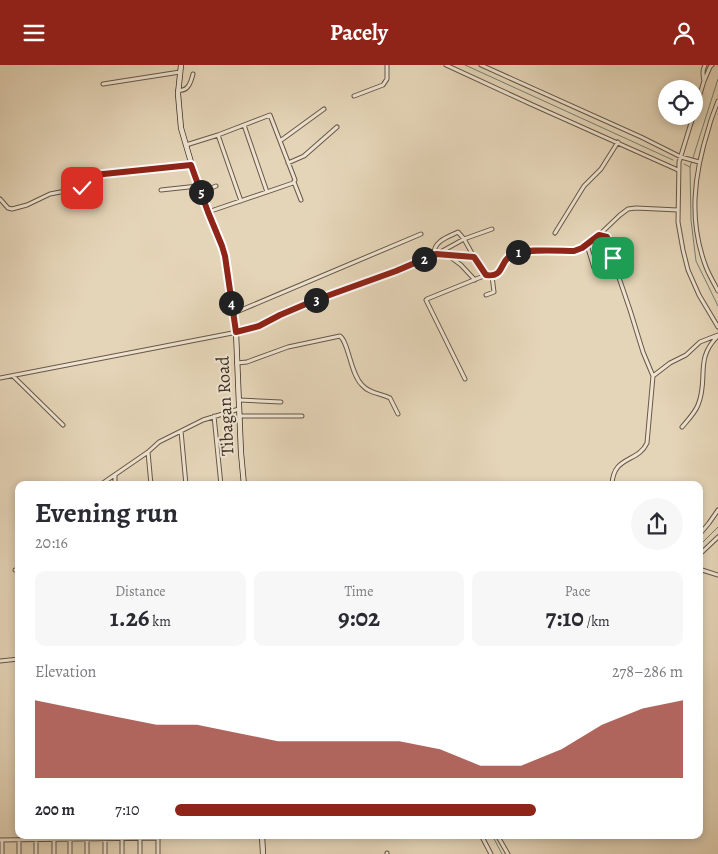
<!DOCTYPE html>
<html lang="en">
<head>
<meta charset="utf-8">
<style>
  body { margin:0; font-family:Alegreya,serif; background:#f7f7f7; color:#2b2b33; height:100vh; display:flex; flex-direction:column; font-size:19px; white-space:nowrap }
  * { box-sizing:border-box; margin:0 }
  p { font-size:16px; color:#7c7c81 }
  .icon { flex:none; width:28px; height:28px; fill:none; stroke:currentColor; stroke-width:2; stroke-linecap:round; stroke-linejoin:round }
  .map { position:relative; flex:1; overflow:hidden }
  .details { position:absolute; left:15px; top:416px; width:688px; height:358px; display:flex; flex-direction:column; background:#fff; border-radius:10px; box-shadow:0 2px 8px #0003 }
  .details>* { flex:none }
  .fabs { position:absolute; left:658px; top:15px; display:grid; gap:10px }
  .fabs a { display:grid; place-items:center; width:45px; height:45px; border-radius:50%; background:#fff; box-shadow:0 2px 8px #0003; font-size:25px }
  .pin { position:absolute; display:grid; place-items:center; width:42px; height:42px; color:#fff; margin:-21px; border-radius:10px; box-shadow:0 2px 8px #0006 }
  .km { position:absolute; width:25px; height:25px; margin:-12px; border-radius:50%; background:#222; color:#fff; font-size:14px; line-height:25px; text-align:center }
  .round { display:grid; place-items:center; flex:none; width:52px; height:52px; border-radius:26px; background:#f7f7f7 }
  .headline { display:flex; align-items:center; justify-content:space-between; height:85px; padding:0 20px }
  h1 { font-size:28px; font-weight:600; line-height:38px }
  .figures { display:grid; grid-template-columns:repeat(3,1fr); gap:8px; height:85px; padding:5px 20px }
  .figures div { display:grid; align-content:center; border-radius:10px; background:#f7f7f7; text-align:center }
  .figures b { font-size:25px; font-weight:600 }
  .figures small { font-size:14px; font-weight:400 }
  .figures p { font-size:14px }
  .chart { height:140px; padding:10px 20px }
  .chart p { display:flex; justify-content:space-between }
  .chart svg { width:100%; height:90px; margin-top:5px; fill:#8f2418; opacity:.7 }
  ul { padding:0 20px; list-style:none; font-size:16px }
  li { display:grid; grid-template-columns:80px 60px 1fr; align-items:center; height:38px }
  li i { height:12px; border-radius:6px; background:#8f2418 }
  header { display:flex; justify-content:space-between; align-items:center; height:65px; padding:0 20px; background:#8f2418; color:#fff; font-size:22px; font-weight:600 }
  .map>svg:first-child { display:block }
</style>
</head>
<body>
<header><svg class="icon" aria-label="menu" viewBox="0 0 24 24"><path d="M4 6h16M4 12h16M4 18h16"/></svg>Pacely<svg class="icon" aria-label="person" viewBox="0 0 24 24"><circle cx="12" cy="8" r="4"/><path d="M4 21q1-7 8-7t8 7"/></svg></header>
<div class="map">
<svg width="718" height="789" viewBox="0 0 718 789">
  <rect width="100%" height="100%" fill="#e5d5b8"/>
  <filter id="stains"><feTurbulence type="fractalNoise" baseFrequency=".004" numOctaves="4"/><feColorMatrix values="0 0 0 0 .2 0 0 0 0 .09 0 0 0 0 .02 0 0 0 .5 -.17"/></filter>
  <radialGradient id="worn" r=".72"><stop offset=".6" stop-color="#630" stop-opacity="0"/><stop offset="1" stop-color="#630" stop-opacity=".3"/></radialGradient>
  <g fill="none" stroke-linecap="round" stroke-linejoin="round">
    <path stroke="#728174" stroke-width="1" d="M465 0 673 95
      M718 14 690 102 691 155 696 196 718 241
      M684 99 690 102
      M699 481 718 462
      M492 770 502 789"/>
    <g stroke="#675748" stroke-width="5">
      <path id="street" d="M446 0 535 41 678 105
        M481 0 641 72 681 92 699 97
        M712 0 710 2 704 16 679 97 678 157 683 185 688 205 699 230 718 262
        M704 16C703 10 702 6 705 0
        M103 19 180 7
        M178 25C188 27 191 17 193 9
        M354 31 383 20 387 14V0
        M718 36C715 45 711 53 709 62 694 109 688 155 706 202 709 210 714 218 718 226
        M244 60 267 127
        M218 70 241 136
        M280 76 324 44
        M186 80 218 70 270 50 295 115 293 118 208 147
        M288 98 304 91 337 62
        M294 117 301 135
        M161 125 198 121
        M201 127 216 121
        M0 134 8 143 12 144 27 140 50 129 81 123 82 122V112L83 111 191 100
        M555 168 584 121 601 104 618 77
        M600 171 607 173 616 204 630 245 643 287 653 311 647 378C638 398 613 390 612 420
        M587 180 594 203
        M437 189 464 174 492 164
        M434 190C433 176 448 172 458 167L464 174 474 192
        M449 191 461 200 475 215
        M486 230 494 227 492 211
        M234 248 421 169
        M237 298 247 297 288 282 340 271C349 278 350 308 362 320 370 329 380 328 390 333L398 349
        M13 311 63 360
        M653 311 670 298 686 290 700 277 718 270
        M0 313 253 264 313 236 396 207 436 189 474 192 486 210C504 213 499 198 511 190 522 183 560 186 574 186L582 183 599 170 620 150 628 144 636 143 678 145
        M465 314 426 235 427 234 486 210
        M239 335 281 337
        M214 351 221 420
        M239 351H302
        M682 362C687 356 695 348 698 340 709 314 694 294 718 271
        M181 366 186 420
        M148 387 151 420
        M115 410V420
        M100 420 148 387 159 377 203 355 239 344
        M699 470 709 458 718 445
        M699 490 718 472
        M699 504 718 510
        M15 505 19 506
        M0 596 19 594
        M481 770 491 789
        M497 770 508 789
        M87 774V789
        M105 774V789
        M122 774V789
        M140 774V789
        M0 775 158 773V789
        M2 775V789
        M19 775V789
        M36 789V775
        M54 789V775
        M70 789V775
        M387 789V788"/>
    </g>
    <g stroke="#3d2d22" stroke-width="6">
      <path id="secondary" d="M181 0 178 29 181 63 198 121 222 181 225 191 236 267 241 388 244 420
        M262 770 263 789"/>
    </g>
    <use href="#street" stroke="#eee4d1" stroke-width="3"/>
    <use href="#secondary" stroke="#eee4d1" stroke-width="4.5"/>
  </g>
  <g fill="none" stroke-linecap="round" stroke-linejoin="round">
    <g stroke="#fff" stroke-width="10">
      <path id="route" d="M82 123V112L84 111 191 100 208 147 222 181 225 191 236 267 259 261 280 250 313 236 396 206 436 189 474 192 486 210C504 213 499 198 511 190 522 183 560 186 574 186L582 183 599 170 607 172 613 193"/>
    </g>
    <use href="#route" stroke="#8f2418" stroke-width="6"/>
  </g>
  <g text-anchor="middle" stroke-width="4" stroke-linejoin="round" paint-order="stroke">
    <g font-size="18" fill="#3d2d22" stroke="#eee4d1">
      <text transform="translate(225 341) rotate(-93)" y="6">Tibagan Road</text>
    </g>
  </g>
  <rect width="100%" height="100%" filter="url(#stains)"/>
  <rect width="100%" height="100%" fill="url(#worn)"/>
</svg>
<div class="fabs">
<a><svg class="icon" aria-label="locate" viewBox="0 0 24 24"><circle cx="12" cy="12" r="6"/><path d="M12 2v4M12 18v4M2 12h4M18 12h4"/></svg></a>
</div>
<div class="pin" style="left:613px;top:193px;background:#1e9e55"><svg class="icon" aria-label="arrive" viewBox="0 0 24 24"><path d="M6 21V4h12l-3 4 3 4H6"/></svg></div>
<div class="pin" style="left:82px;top:123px;background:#d93025"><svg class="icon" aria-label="check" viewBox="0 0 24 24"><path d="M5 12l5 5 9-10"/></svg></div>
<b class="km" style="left:518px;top:187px">1</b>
<b class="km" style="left:424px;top:194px">2</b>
<b class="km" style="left:316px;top:235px">3</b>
<b class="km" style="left:231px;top:238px">4</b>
<b class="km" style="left:201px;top:127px">5</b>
<section class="details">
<div class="headline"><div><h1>Evening run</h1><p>20:16</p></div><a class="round"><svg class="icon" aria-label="share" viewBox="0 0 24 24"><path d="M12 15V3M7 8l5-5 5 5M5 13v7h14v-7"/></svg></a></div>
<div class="figures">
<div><p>Distance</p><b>1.26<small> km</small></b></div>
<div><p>Time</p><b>9:02</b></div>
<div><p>Pace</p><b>7:10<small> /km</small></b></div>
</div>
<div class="chart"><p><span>Elevation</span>278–286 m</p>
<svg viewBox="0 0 160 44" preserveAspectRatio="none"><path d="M0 44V6L10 10L20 14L30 18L40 18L50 22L60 26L70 26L80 26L90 26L100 30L110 38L120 38L130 30L140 18L150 10L160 6V44z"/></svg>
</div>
<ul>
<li><b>200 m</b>7:10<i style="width:71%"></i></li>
</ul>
</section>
</div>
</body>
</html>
